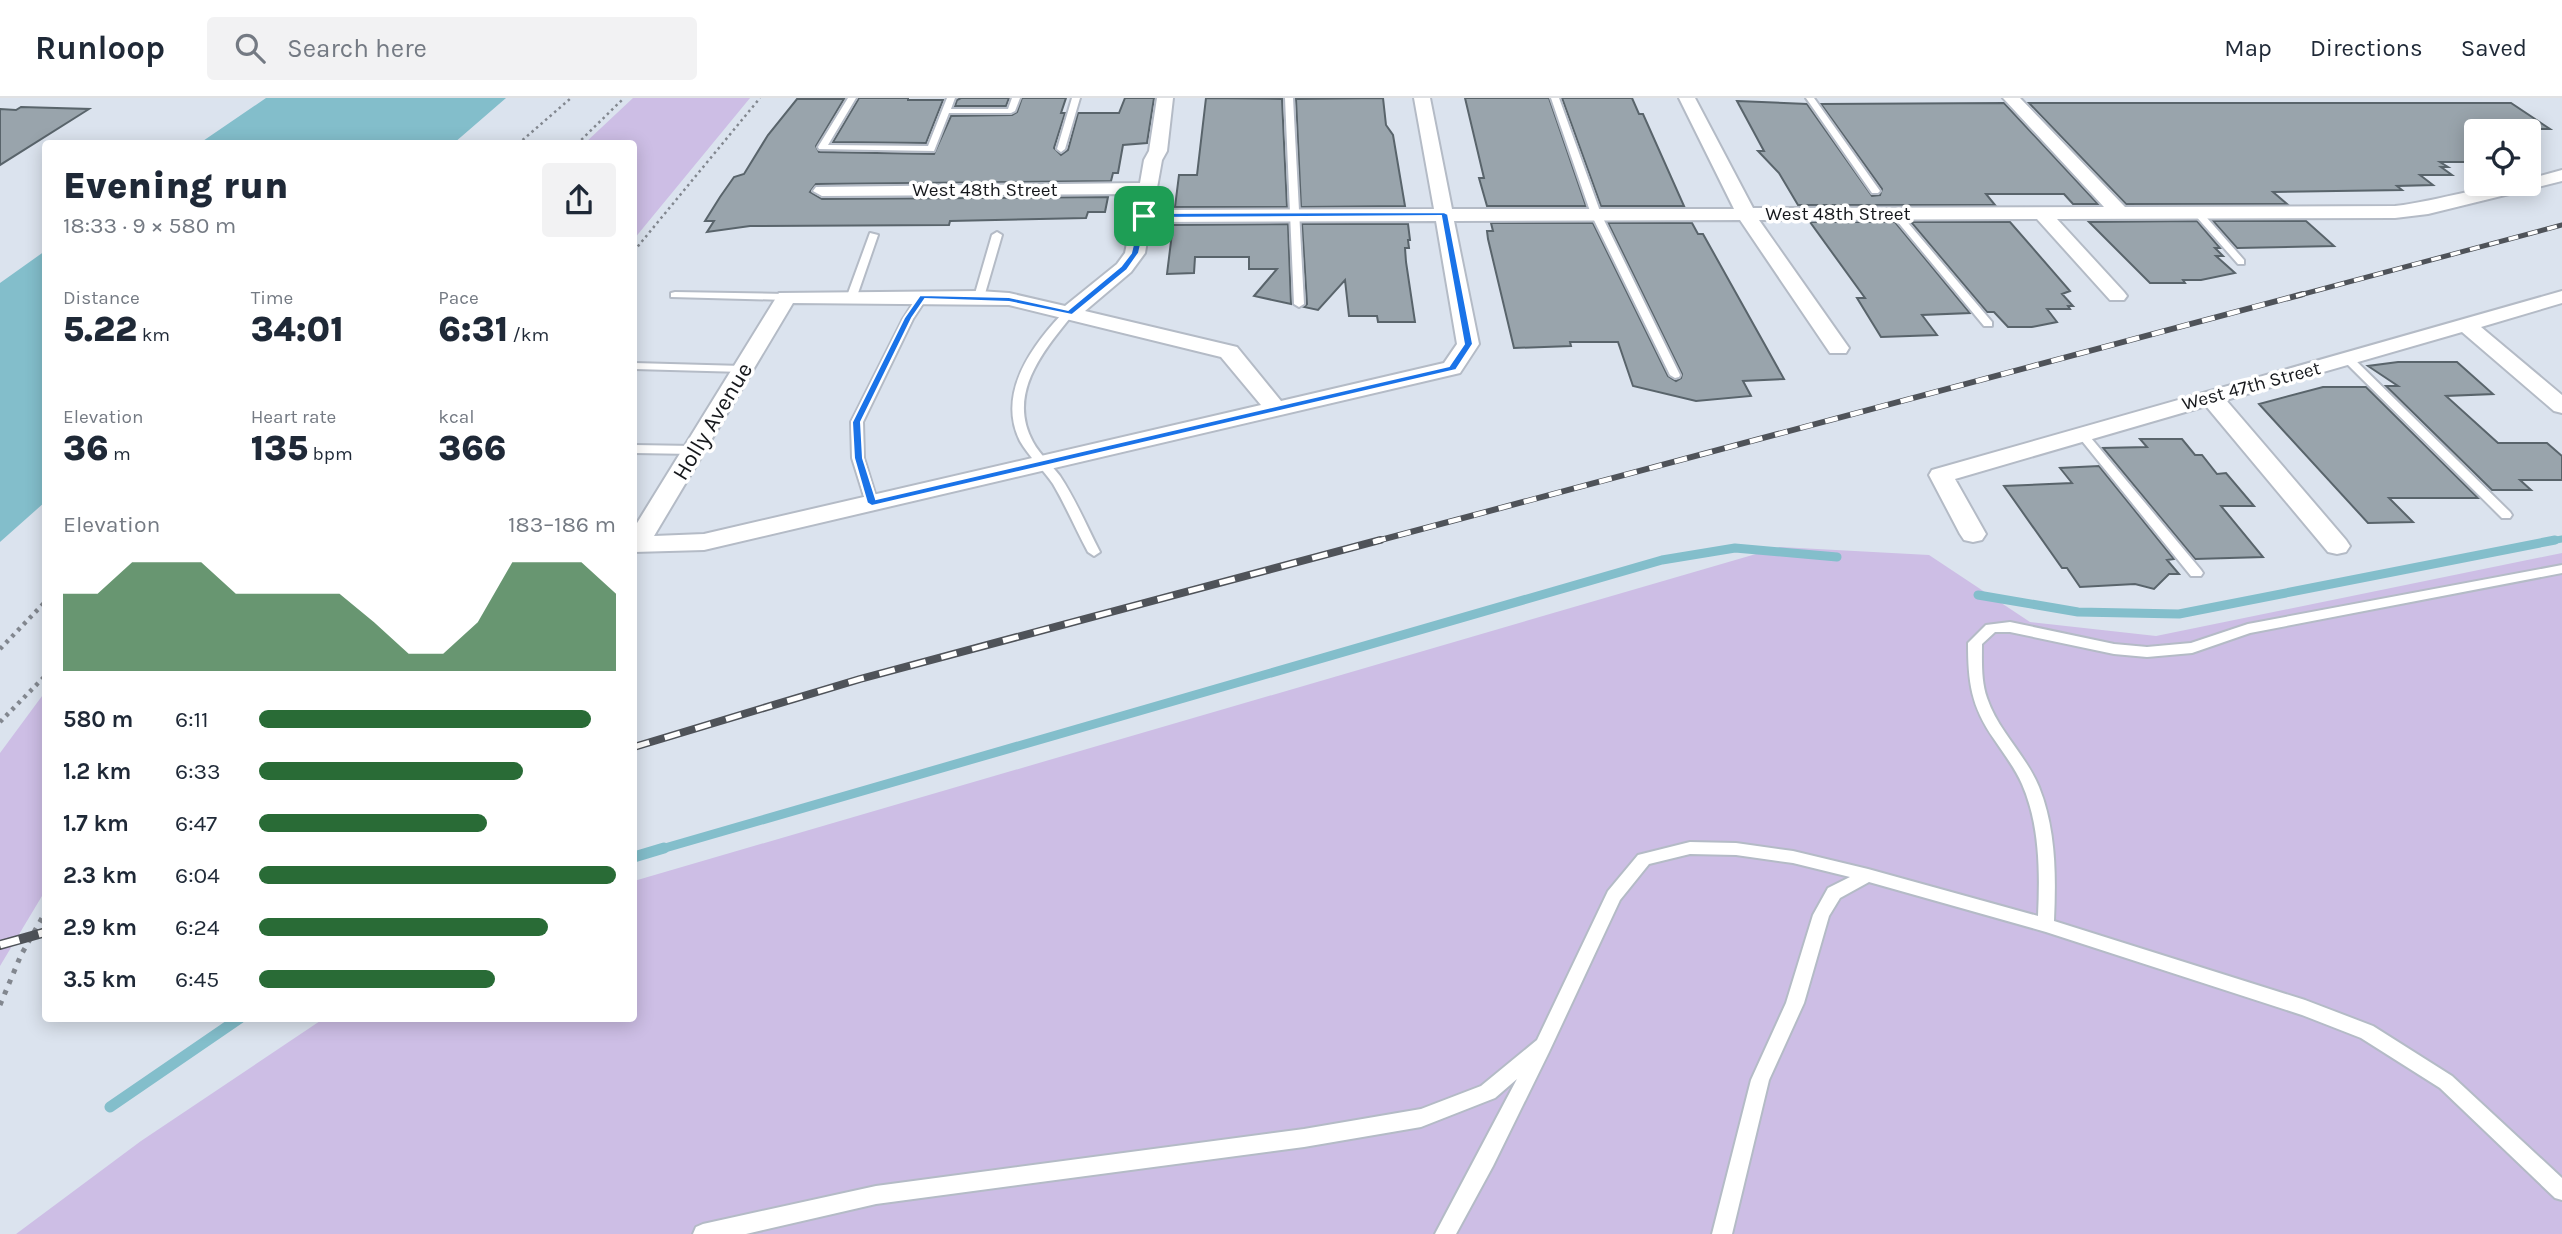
<!DOCTYPE html>
<html lang="en">
<head>
<meta charset="utf-8">
<style>
  body { margin:0; font-family:Karla,sans-serif; background:#f2f2f3; color:#1f2937; height:100vh; display:flex; flex-direction:column; font-size:26px; white-space:nowrap }
  * { box-sizing:border-box; margin:0 }
  p { font-size:23px; color:#747a83 }
  .icon { flex:none; width:38px; height:38px; fill:none; stroke:currentColor; stroke-width:2; stroke-linecap:round; stroke-linejoin:round }
  .map { position:relative; flex:1; overflow:hidden }
  .panel { position:absolute; left:42px; top:42px; width:595px; height:882px; display:flex; flex-direction:column; background:#fff; border-radius:7px; box-shadow:0 4px 18px #0003 }
  .panel>* { flex:none }
  .tools { position:absolute; left:2464px; top:21px; display:grid; gap:14px }
  .tools a { display:grid; place-items:center; width:77px; height:77px; border-radius:7px; background:#fff; box-shadow:0 4px 18px #0003; font-size:35px }
  .pin { position:absolute; display:grid; place-items:center; width:60px; height:60px; color:#fff; margin:-30px; border-radius:14px; box-shadow:0 4px 10px #0006 }
  .round { display:grid; place-items:center; flex:none; width:74px; height:74px; border-radius:7px; background:#f2f2f3 }
  .overview { display:flex; align-items:center; justify-content:space-between; height:119px; padding:0 21px }
  h1 { font-size:38px; font-weight:800; line-height:52px }
  .stats { display:grid; grid-template-columns:repeat(3,1fr); gap:10px; height:119px; padding:7px 21px }
  .stats div { display:grid; align-content:center }
  .stats b { font-size:35px; font-weight:800 }
  .stats small { font-size:19px; font-weight:400 }
  .stats p { font-size:19px }
  .chart { height:196px; padding:14px 21px }
  .chart p { display:flex; justify-content:space-between }
  .chart svg { width:100%; height:126px; margin-top:7px; fill:#296b36; opacity:.7 }
  ul { padding:0 21px; list-style:none; font-size:23px }
  li { display:grid; grid-template-columns:112px 84px 1fr; align-items:center; height:52px }
  li i { height:18px; border-radius:9px; background:#296b36 }
  header { display:flex; align-items:center; gap:42px; box-sizing:border-box; height:98px; padding:0 35px; background:#fff; border-bottom:2px solid #e0e1e3 }
  header strong { font-size:33px }
  nav { display:flex; gap:38px; margin-inline-start:auto; font-size:24px }
  .search { width:490px; height:63px; background:#f2f2f3; display:flex; align-items:center; gap:18px; box-sizing:border-box; padding:0 24px; border-radius:7px; color:#747a83; font-size:26px }
  .map>svg:first-child { display:block }
</style>
</head>
<body>
<header>
<strong>Runloop</strong>
<div class="search"><svg class="icon" aria-label="search" viewBox="0 0 24 24"><circle cx="10" cy="10" r="6"/><path d="M15 15l6 6"/></svg>Search here</div>
<nav><a>Map</a><a>Directions</a><a>Saved</a></nav>
</header>
<div class="map">
<svg width="2562" height="1136" viewBox="0 0 2562 1136">
  <rect width="100%" height="100%" fill="#dbe3ee"/>
  <path fill="#cdbee5" d="M633 0H750L634 141V46L585 45Z
    M1780 449 1929 457 2030 524 2156 538 2562 455V1136H16L141 1043 323 921 634 920V783Z
    M45 594V793L0 868V655Z"/>
  <path fill="#83becb" d="M266 0H506L454 45H200Z
    M45 153V404L0 444V185Z"/>
  <g fill="none" stroke-linecap="round" stroke-linejoin="round">
    <path stroke="#83becb" stroke-width="7" d="M2546 444 2562 441"/>
    <path stroke="#83becb" stroke-width="9" d="M1978 497 2078 514 2179 516 2555 442
      M658 752 1662 462 1735 450 1837 459"/>
    <path stroke="#83becb" stroke-width="11" d="M634 759 664 750
      M110 1009 240 920"/>
  </g>
  <path fill="#99a4ac" stroke="#59646b" stroke-width="2" d="M859 0H908V2H943L926 45 833 44Z
    M961 0H1009L1006 8H955L957 2Z
    M1022 0H1066L1061 15H1065L1054 50 1061 57 1068 52 1078 15H1119L1125 0H1154L1147 45 1123 47 1118 75H1113L1111 83 816 86 810 94 822 101 1108 99 1105 114H1088L1086 120 950 123 949 127 750 128 707 134 714 123H705L720 99 734 79 744 76 768 37 797 1H844L816 48 819 54 934 56 951 18 1012 17 1017 14Z
    M1206 0 1282 1 1287 109H1175L1179 77H1197Z
    M1383 0 1386 27 1393 37 1405 108 1301 109 1296 1Z
    M1465 0H1549L1586 108H1487L1479 80H1484Z
    M1562 0H1632L1639 16H1643L1684 108H1601Z
    M1737 3 1807 6 1872 98 1880 97 1882 91 1821 6 2004 5 2098 106H2073L2064 96H1986L1995 107H1798L1779 75 1758 53H1764Z
    M2029 5H2511L2550 31H2531L2537 34 2476 33V64H2440L2448 69H2441L2452 77H2420L2433 87 2397 88 2402 92 2273 94 2287 106H2126Z
    M21 9 89 11 0 67V11L16 12Z
    M2197 123 2220 150H2215L2223 158H2216L2235 175 2201 182H2183L2185 185H2150L2089 124Z
    M2213 123H2306L2334 148 2237 150Z
    M1810 124H1895L1970 215 1922 217 1937 237 1881 239 1857 200H1865Z
    M1911 124H2010L2070 193 2062 196 2073 208H2068L2070 211H2047L2057 224 2032 229H2008L1994 214H1987Z
    M1491 125H1593L1668 278 1676 283 1681 280 1682 276 1608 125H1692L1698 136H1703L1784 281 1743 283 1751 298 1696 303 1633 288 1618 244H1570L1571 248 1514 250 1488 141 1487 133H1493Z
    M1288 126 1291 206 1254 198 1277 171H1249V159H1195L1194 175 1167 176 1173 127Z
    M1302 126H1408L1410 142H1408L1409 150H1405L1406 164 1415 224H1378L1377 218H1349L1345 182 1318 212 1304 209 1307 206Z
    M2398 264H2457L2493 296 2446 298 2498 345H2547L2562 358V382H2520L2531 392H2492L2386 288H2398L2368 268Z
    M2323 289H2366L2478 400H2389L2413 424 2368 425 2259 306Z
    M2140 341H2182L2195 357H2202L2217 376 2226 375 2254 408H2221L2263 459 2195 461 2103 350 2147 349Z
    M2099 368 2174 461 2167 462 2179 476H2169L2154 491 2135 486 2080 489 2067 470H2062L2004 388 2072 385 2060 370Z"/>
  <g fill="none" stroke-linecap="round" stroke-linejoin="round">
    <g stroke="#b4bbc6" stroke-width="4">
      <path id="service" d="M848 0H856L828 47 928 48 947 0H955L951 11H1008L1012 0H1020L1015 13 1011 15H949L934 53 819 51 818 49Z
        M1072 0H1080L1065 51 1061 54 1057 51Z
        M1285 0H1293L1304 206 1299 209 1294 206Z
        M1551 0H1559L1601 116 1680 277 1679 279 1675 280 1670 277 1591 116Z
        M1806 0H1814L1880 93 1878 95H1872Z
        M2194 112H2200L2244 162V166H2238L2194 116Z
        M1892 113H1898L1992 224V228H1984L1892 117Z
        M997 134 1002 137 984 199 975 201 974 199 992 137Z
        M870 135 878 137 857 198 848 200 847 198Z
        M675 194 786 196 791 199 786 202 671 199V195Z
        M923 195 928 198 913 221 863 324 864 360 878 405 872 409 866 405 852 360 851 324 903 221 919 196Z
        M1069 212 1074 215C1045 251 1006 295 1033 344 1040 357 1051 366 1060 378 1076 402 1087 429 1100 454L1094 458 1088 454C1076 432 1066 408 1053 386 1043 371 1029 359 1020 343 996 295 1033 246 1065 213Z
        M2348 258 2352 259 2510 414 2512 417 2510 420H2502L2344 263 2343 261Z
        M634 265 743 268 748 271 743 274 634 271Z
        M2082 333 2086 334 2201 472 2203 475 2201 478H2191L2078 338 2076 336Z
        M634 347 694 348 700 352 694 356 634 355Z
        M2562 467V475L2250 535 2192 555 2147 559 2114 556 2010 534H1995L1982 546C1982 564 1981 583 1987 600 1998 633 2026 657 2039 689 2056 731 2056 778 2054 823L2305 902 2373 928 2452 978 2562 1080V1102L2555 1100 2440 990 2361 940 2302 917 2046 834 1869 784 1840 800 1829 818 1804 905 1769 982 1732 1136H1712L1751 982 1786 905 1813 817 1828 790 1850 779 1793 765 1736 757 1690 756 1649 766 1620 802 1549 954 1493 1068 1456 1136H1435L1517 981 1495 1000 1421 1029 1304 1049 876 1106 746 1136H693L696 1129 703 1126 876 1088 1304 1031 1421 1011 1481 988 1537 942 1608 793 1638 757 1690 744 1736 745 1793 753 1868 771 2038 818C2040 774 2040 727 2022 686 2015 670 2004 656 1994 641 1971 608 1968 584 1968 545L1986 527 2010 524 2114 546 2147 549 2191 545 2248 526Z"/>
    </g>
    <g stroke="#b4bbc6" stroke-width="4">
      <path id="minor" d="M1157 0H1173L1167 53 1162 62 1153 112 1434 111 1414 0H1430L1452 111H1734L1679 0H1695L1753 110 2104 109 2003 0H2020L2125 109 2395 108C2440 103 2484 86 2529 86V81L2562 72V83L2428 116 2395 120 2057 121 2124 194 2127 198 2124 202H2110L2037 121 1759 122 1849 250 1846 255H1830L1740 122 1454 123 1479 246 1460 275 704 452 634 454V430L779 195 979 193 1009 195 1065 208 1117 166 1125 155 1137 96 822 98 813 93 816 89 1140 85 1144 62 1149 53ZM1436 123 1457 246 1444 265 1281 303 1237 249 1085 213 1131 174 1145 155 1150 124ZM793 205 1009 207 1221 259 1261 307 704 436 654 438Z
        M2562 193V205L2481 229 2562 297V315L2554 313 2462 234 2226 302 2346 442 2350 448 2346 454 2337 456 2328 454 2206 308 1955 381 1986 436 1982 442 1973 444 1964 442 1960 436 1929 377 1932 372Z"/>
    </g>
    <path stroke="#82878f" stroke-width="2.5" stroke-dasharray="2.5 3.5" stroke-linecap="butt" d="M518 46 571 0
      M577 46 624 0
      M634 153 760 0"/>
    <path stroke="#82878f" stroke-width="4.5" stroke-dasharray="3.5 5" stroke-linecap="butt" d="M0 551 46 503
      M0 624 46 577"/>
    <path stroke="#82878f" stroke-width="5" stroke-dasharray="4.5 7" stroke-linecap="butt" d="M0 907 21 857 46 813"/>
    <use href="#service" fill="#fff" fill-rule="evenodd"/>
    <use href="#minor" fill="#fff" fill-rule="evenodd"/>
    <g stroke="#4f5359" stroke-width="5">
      <path id="rail-far3" d="M2296 198 2562 127"/>
    </g>
    <g stroke="#4f5359" stroke-width="6">
      <path id="rail-far2" d="M1373 444 2303 196"/>
    </g>
    <g stroke="#4f5359" stroke-width="8">
      <path id="rail-far1" d="M634 649 860 581 1380 442"/>
    </g>
    <g stroke="#4f5359" stroke-width="10">
      <path id="rail" d="M0 847 46 834"/>
    </g>
    <use href="#rail-far3" stroke="#fff" stroke-width="3.5" stroke-dasharray="10" stroke-linecap="butt"/>
    <use href="#rail-far2" stroke="#fff" stroke-width="4.5" stroke-dasharray="13" stroke-linecap="butt"/>
    <use href="#rail-far1" stroke="#fff" stroke-width="5" stroke-dasharray="16" stroke-linecap="butt"/>
    <use href="#rail" stroke="#fff" stroke-width="7" stroke-dasharray="20" stroke-linecap="butt"/>
  </g>
  <path fill="#1a73e8" stroke="#fff" stroke-width="2" fill-rule="evenodd" d="M1444 114 1448 116 1473 246 1456 272 872 408 867 405 854 360 852 324 904 220 920 197 1009 199 1068 212 1121 168 1131 155 1140 118 1144 115ZM1441 118 1464 246 1449 268 876 401 863 360 861 324 912 220 925 201 1009 204 1072 217 1127 172 1139 155 1147 120Z"/>
  <g text-anchor="middle" stroke-width="7" stroke-linejoin="round" paint-order="stroke">
    <g font-size="19" fill="#16181c" stroke="#fff">
      <text x="985" y="98">West 48th Street</text>
      <text x="1838" y="122">West 48th Street</text>
      <text transform="translate(2251 287) rotate(-15)" y="7">West 47th Street</text>
    </g>
    <g font-size="23" fill="#16181c" stroke="#fff">
      <text transform="translate(712 323) rotate(-59)" y="8">Holly Avenue</text>
    </g>
  </g>
</svg>
<div class="tools">
<a><svg class="icon" aria-label="locate" viewBox="0 0 24 24"><circle cx="12" cy="12" r="6"/><path d="M12 2v4M12 18v4M2 12h4M18 12h4"/></svg></a>
</div>
<div class="pin" style="left:1144px;top:118px;background:#1e9e55"><svg class="icon" aria-label="arrive" viewBox="0 0 24 24"><path d="M6 21V4h12l-3 4 3 4H6"/></svg></div>
<section class="panel">
<div class="overview"><div><h1>Evening run</h1><p>18:33 · 9 × 580 m</p></div><a class="round"><svg class="icon" aria-label="share" viewBox="0 0 24 24"><path d="M12 15V3M7 8l5-5 5 5M5 13v7h14v-7"/></svg></a></div>
<div class="stats">
<div><p>Distance</p><b>5.22<small> km</small></b></div>
<div><p>Time</p><b>34:01</b></div>
<div><p>Pace</p><b>6:31<small> /km</small></b></div>
</div>
<div class="stats">
<div><p>Elevation</p><b>36<small> m</small></b></div>
<div><p>Heart rate</p><b>135<small> bpm</small></b></div>
<div><p>kcal</p><b>366</b></div>
</div>
<div class="chart"><p><span>Elevation</span>183–186 m</p>
<svg viewBox="0 0 160 44" preserveAspectRatio="none"><path d="M0 44V17L10 17L20 6L30 6L40 6L50 17L60 17L70 17L80 17L90 27L100 38L110 38L120 27L130 6L140 6L150 6L160 17V44z"/></svg>
</div>
<ul>
<li><b>580 m</b>6:11<i style="width:93%"></i></li>
<li><b>1.2 km</b>6:33<i style="width:74%"></i></li>
<li><b>1.7 km</b>6:47<i style="width:64%"></i></li>
<li><b>2.3 km</b>6:04<i style="width:100%"></i></li>
<li><b>2.9 km</b>6:24<i style="width:81%"></i></li>
<li><b>3.5 km</b>6:45<i style="width:66%"></i></li>
</ul>
</section>
</div>
</body>
</html>
